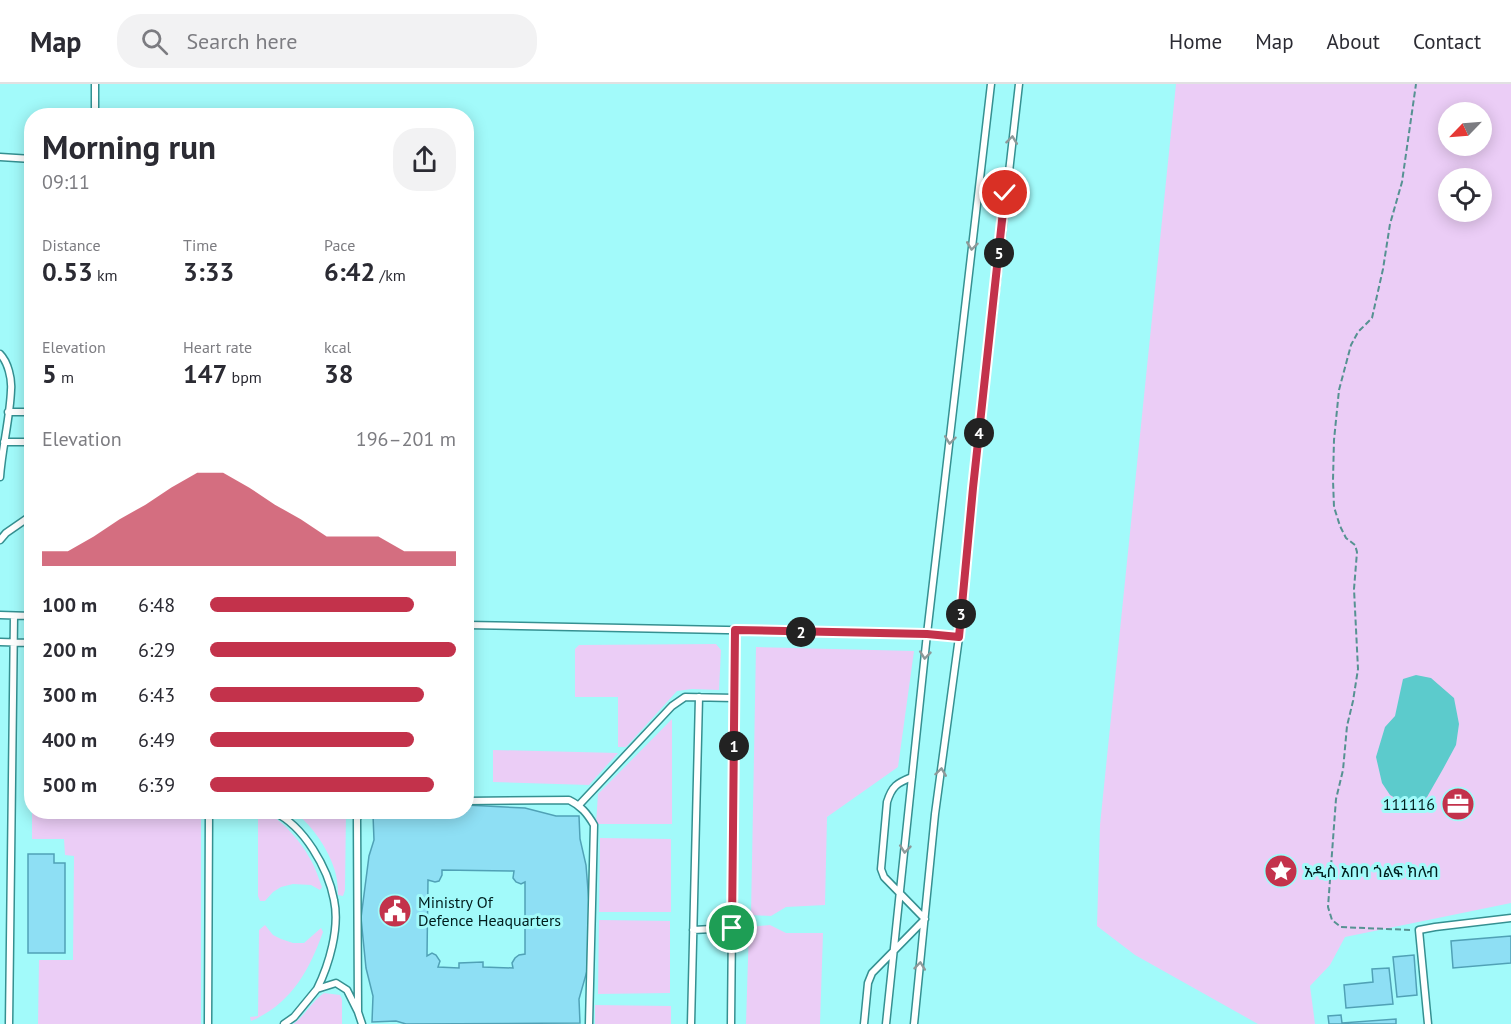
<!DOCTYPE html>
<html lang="en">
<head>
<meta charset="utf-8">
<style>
  body { margin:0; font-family:"PT Sans","Noto Sans Ethiopic",sans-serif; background:#f2f2f3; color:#2b2b33; height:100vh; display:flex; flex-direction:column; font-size:22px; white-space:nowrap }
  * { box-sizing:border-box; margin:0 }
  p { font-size:20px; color:#7c7c81 }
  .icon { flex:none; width:33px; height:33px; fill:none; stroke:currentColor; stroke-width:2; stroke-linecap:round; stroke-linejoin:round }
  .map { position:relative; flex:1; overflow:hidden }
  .drawer { position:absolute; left:24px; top:24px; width:450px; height:711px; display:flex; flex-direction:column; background:#fff; border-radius:24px; box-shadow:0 3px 15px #0003 }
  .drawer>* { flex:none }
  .needle { width:39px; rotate:245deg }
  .controls { position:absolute; left:1438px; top:18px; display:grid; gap:12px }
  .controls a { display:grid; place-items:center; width:54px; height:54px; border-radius:50%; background:#fff; box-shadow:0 3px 15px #0003; font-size:30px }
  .pin { position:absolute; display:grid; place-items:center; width:51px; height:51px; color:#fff; margin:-26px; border:3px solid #fff; border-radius:50%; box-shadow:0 2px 6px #0007 }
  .km { position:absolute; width:30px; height:30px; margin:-15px; border-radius:50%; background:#222; color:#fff; font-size:16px; line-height:30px; text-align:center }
  .round { display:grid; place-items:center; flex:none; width:63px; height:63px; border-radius:24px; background:#f2f2f3 }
  .headline { display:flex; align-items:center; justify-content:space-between; height:102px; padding:0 18px }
  h1 { font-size:33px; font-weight:700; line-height:45px }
  .metrics { display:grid; grid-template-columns:repeat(3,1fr); gap:9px; height:102px; padding:6px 18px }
  .metrics div { display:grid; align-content:center }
  .metrics b { font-size:26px; font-weight:700 }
  .metrics small { font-size:16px; font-weight:400 }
  .metrics p { font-size:16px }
  .chart { height:168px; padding:12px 18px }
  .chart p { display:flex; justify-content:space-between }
  .chart svg { width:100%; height:108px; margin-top:6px; fill:#c3324b; opacity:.7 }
  ul { padding:0 18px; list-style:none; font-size:20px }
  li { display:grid; grid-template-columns:96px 72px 1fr; align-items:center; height:45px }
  li i { height:15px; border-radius:8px; background:#c3324b }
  header { display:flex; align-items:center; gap:36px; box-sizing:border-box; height:84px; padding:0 30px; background:#fff; border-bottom:2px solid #e1e1e2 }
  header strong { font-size:28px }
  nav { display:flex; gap:33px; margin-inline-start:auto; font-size:21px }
  .search { width:420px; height:54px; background:#f2f2f3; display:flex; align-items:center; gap:15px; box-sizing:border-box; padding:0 21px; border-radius:24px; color:#7c7c81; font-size:22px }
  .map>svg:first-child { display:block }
</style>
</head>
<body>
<header>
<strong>Map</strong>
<div class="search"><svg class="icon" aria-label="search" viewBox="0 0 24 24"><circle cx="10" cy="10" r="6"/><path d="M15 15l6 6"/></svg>Search here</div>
<nav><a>Home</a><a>Map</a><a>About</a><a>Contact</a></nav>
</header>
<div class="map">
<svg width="1511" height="940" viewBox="0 0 1511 940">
  <rect width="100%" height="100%" fill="#a2fafa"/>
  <path fill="#ebcdf6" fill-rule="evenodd" d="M1176 0H1511V819L1345 853 1330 881 1310 902 1315 940H1258L1135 871 1097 842 1100 741ZM1449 28H1482V62H1449ZM1449 94H1482V128H1449Z
    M716 560 721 566 719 606 692 605 677 607 626 663H618V613H575V565L579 561Z
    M756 563 914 567 898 683 827 733 825 821 786 823 771 832 751 831Z
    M672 635V740H596L598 710Z
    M493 666 618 669 589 701 493 698Z
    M32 728H201V940H38L39 876H73L74 772 65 771 64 755H32Z
    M258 728C261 728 264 727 267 729 281 735 302 759 309 773 315 782 318 793 322 803L320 806 311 801 293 800 281 803 273 808 265 817H260L258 812Z
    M295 728H346L345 806 343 812 338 811C338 803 337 794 335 787 328 764 313 743 295 728Z
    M600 754 671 755V828H599Z
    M599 836 670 837V909L598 910Z
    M265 841 273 851 281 855 293 859H304L321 844 323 848C309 887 291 920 251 937L250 933 258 932 259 846Z
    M770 841 786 849H823L820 940H746L749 843Z
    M324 909 340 911 342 915V940H293C305 932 311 918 324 909Z
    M595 921 671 922V940H595Z"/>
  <path fill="#5ccbcc" d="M1416 591 1431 594 1454 614 1459 640 1456 661 1443 685 1427 713 1418 720 1404 719 1390 711 1382 699 1376 673 1385 643 1395 632 1403 595Z"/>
  <path fill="#8edff4" stroke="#50a1b6" stroke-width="1.5" fill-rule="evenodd" d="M466 721 525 724 556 732H579L580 755 586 781 589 819 587 887 579 915 580 939 406 940 396 937 372 938 373 912 366 884 361 834 369 772 374 756 373 731 401 732 414 728H466ZM442 786 514 787 513 794 516 798 521 800 525 798V870L519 871 515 874 512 879 513 884 483 883V878L459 879V884L438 883 440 877 436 871 432 869 427 872 428 796 435 798 439 797 442 791Z
    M28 770H54V779H65V869H28Z
    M1511 852V879L1453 884 1451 857Z
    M1414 871 1417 911 1397 913 1393 873Z
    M1389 884 1393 920 1346 924 1344 901 1373 898 1372 885Z
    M1341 931 1342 939 1396 935V940H1329L1328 932Z"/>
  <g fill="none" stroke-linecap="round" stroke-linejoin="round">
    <g stroke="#359091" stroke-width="9">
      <path id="lane" d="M95 0V32
        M0 73 32 75
        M0 270C8 278 12 295 11 306 10 334 2 364 0 393
        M8 328H32
        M4 358H32
        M0 456 6 449 32 431
        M0 531 32 532
        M466 541 927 550 959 553
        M0 558 32 559
        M466 717 569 716C581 722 587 729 594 741L589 940
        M579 721 672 622 685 613 735 614
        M274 728C304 742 328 784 334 816 340 844 329 881 317 905L336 899 347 906 358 928 362 940
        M693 846 732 844
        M358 927 357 735 360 728
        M9 940 14 532
        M208 940 209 728
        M284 940 294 933 317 905
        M691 940 699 613
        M731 940 735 546
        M864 940 868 899 872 889 925 835 884 793 881 785 887 718C892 702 897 699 912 693
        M886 940 927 550 991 0
        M914 940 935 730 959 553 973 404 1019 0
        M1428 940 1419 846 1435 843 1511 834"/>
    </g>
    <path stroke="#569292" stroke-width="2" stroke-dasharray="6 3" stroke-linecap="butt" d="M1410 846 1341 843 1332 836 1328 823 1336 715 1343 686 1347 642 1353 617 1358 585 1354 505 1357 468 1355 461 1346 454 1340 442 1334 423 1333 396 1334 356 1339 306 1351 261 1358 248 1372 234 1383 185 1390 140 1402 98 1416 0"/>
    <use href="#lane" stroke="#fff" stroke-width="6"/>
  </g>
  <defs><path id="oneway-chevron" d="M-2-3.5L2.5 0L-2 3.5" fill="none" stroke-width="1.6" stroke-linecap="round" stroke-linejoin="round" transform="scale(1.5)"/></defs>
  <g stroke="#8d9999">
    <use href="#oneway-chevron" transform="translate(1012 56) rotate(-83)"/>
    <use href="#oneway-chevron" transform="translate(972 162) rotate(97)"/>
    <use href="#oneway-chevron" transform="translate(950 356) rotate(97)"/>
    <use href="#oneway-chevron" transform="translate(925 571) rotate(96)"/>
    <use href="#oneway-chevron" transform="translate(941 688) rotate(-82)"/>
    <use href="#oneway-chevron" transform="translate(905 765) rotate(96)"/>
    <use href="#oneway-chevron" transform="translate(920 882) rotate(-84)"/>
  </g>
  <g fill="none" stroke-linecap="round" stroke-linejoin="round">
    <g stroke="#fff" stroke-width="12">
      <path id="route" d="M732 844 735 546 927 550 959 553 973 404 1005 109"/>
    </g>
    <use href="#route" stroke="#c3324b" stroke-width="8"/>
  </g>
  <defs>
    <g id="office-disc" transform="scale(1.725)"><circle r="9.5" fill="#c3324b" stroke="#a2fafa"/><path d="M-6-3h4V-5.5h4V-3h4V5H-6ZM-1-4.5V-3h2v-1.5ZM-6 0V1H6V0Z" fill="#fff"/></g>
    <g id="sight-disc" transform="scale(1.725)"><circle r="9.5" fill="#c3324b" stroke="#a2fafa"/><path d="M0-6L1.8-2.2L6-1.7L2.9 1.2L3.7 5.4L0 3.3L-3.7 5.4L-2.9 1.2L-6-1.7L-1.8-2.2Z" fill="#fff"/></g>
    <g id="civic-disc" transform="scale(1.725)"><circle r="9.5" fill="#c3324b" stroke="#a2fafa"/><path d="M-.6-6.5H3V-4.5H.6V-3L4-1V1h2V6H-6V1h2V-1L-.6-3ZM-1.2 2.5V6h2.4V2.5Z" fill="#fff"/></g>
  </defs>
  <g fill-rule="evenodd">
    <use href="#office-disc" x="1458" y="720"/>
    <use href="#sight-disc" x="1281" y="787"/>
    <use href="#civic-disc" x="395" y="827"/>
  </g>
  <g text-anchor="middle" stroke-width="6" stroke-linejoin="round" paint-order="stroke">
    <g font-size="16" fill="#011d1d" stroke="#a2fafa" text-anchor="start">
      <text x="1435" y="726" text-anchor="end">111116</text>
      <text x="1304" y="793">አዲስ አበባ ጎልፍ ክለብ</text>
      <text x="418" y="824">Ministry Of<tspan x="418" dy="18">Defence Heaquarters</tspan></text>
    </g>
  </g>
</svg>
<div class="controls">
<a><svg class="needle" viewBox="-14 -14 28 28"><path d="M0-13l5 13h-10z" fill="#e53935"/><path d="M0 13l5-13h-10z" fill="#7c7c81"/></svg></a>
<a><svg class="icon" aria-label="locate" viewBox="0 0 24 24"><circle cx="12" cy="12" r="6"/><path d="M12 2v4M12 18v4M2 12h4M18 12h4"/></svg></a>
</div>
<div class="pin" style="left:732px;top:844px;background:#1e9e55"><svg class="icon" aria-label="arrive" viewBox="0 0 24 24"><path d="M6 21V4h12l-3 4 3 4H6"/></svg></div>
<div class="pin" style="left:1005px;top:109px;background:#d93025"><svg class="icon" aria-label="check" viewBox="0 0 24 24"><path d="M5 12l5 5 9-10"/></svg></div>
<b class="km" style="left:734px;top:662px">1</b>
<b class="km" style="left:801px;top:548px">2</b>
<b class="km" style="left:961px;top:530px">3</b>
<b class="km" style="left:979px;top:349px">4</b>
<b class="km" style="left:999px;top:169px">5</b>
<section class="drawer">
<div class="headline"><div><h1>Morning run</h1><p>09:11</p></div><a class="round"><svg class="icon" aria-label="share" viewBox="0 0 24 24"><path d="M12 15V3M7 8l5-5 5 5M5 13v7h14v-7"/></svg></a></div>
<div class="metrics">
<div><p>Distance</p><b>0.53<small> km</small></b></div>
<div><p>Time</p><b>3:33</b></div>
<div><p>Pace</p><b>6:42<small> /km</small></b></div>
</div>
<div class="metrics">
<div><p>Elevation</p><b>5<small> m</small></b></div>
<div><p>Heart rate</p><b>147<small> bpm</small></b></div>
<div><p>kcal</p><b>38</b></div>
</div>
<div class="chart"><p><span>Elevation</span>196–201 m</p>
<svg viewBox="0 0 160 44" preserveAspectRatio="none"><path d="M0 44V38L10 38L20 32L30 25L40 19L50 12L60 6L70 6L80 12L90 19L100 25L110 32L120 32L130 32L140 38L150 38L160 38V44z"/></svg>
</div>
<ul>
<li><b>100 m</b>6:48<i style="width:83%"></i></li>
<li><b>200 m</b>6:29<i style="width:100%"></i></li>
<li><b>300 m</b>6:43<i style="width:87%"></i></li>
<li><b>400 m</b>6:49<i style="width:83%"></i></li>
<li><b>500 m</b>6:39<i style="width:91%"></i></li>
</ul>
</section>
</div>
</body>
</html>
